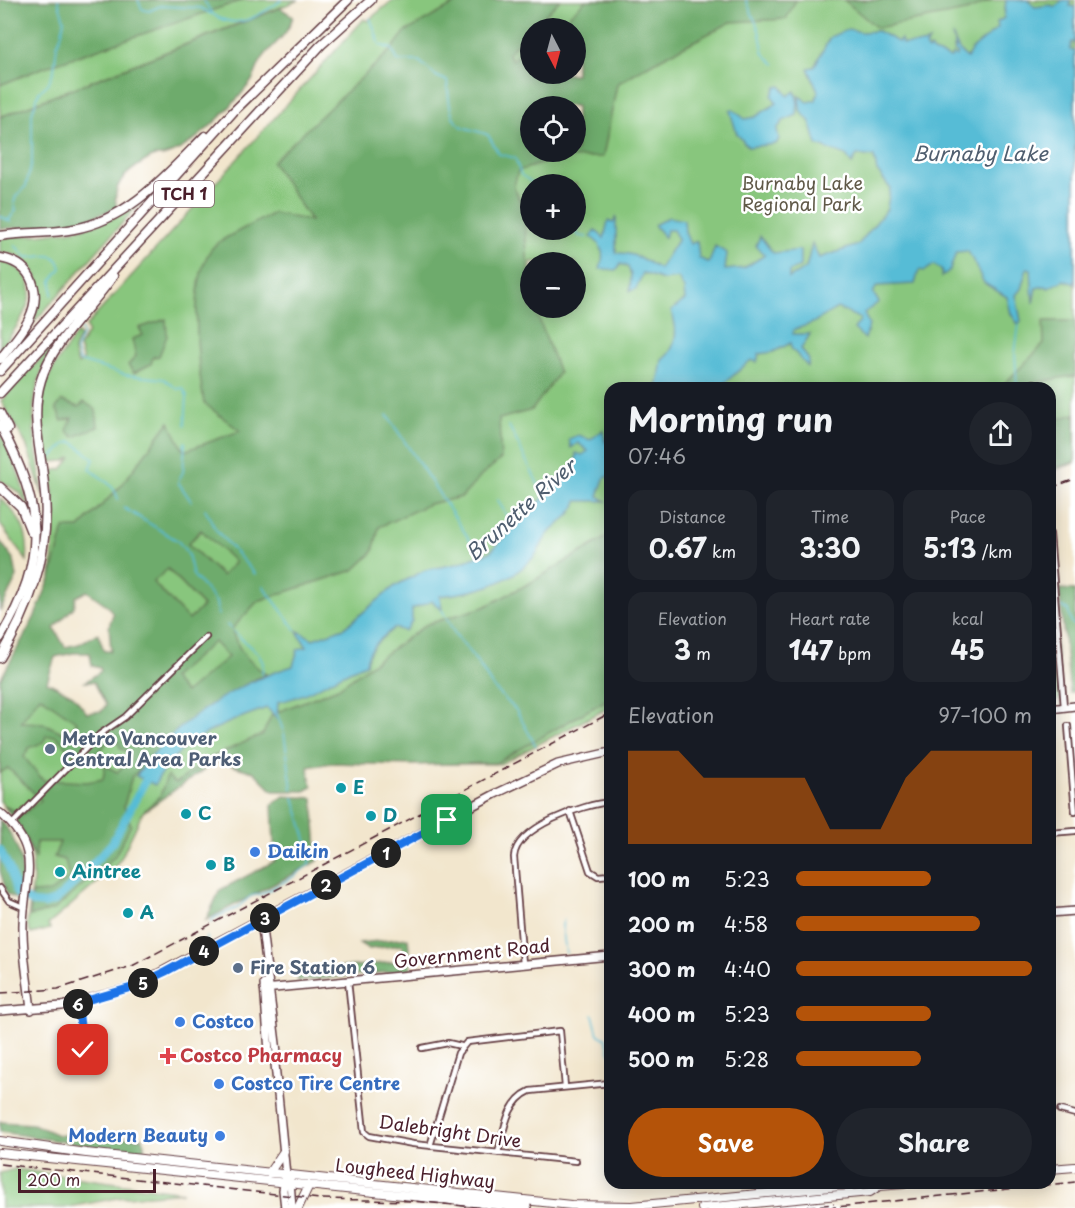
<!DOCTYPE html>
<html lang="en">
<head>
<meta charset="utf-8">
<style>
  body { margin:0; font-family:"Playpen Sans",sans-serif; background:#20242c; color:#f1f3f6; height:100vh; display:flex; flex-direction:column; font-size:22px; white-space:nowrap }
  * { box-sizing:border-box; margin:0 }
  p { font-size:20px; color:#9ea1a6 }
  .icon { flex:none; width:33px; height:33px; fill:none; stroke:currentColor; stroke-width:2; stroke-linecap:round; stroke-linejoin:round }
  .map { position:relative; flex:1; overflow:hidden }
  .panel { position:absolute; left:604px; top:382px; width:452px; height:807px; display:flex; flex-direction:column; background:#171b24; border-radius:18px; box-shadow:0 3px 15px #0003 }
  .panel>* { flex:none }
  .needle { width:39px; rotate:174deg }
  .buttons { position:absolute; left:520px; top:18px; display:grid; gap:12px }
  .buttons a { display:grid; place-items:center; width:66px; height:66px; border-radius:50%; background:#171b24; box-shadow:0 3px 15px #0003; font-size:30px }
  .scale { position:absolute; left:18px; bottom:15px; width:138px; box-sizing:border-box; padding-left:6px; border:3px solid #4a1f2b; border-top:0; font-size:16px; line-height:21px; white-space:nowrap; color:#4a1f2b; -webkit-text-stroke:4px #fff; paint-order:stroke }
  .pin { position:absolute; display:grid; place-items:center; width:51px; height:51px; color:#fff; margin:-26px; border-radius:12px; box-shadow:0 3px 9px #0006 }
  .km { position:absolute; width:30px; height:30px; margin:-15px; border-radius:50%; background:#222; color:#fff; font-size:16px; line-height:30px; text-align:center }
  .round { display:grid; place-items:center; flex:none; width:63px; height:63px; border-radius:32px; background:#20242c }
  .head { display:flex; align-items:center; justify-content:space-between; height:102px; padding:0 24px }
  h1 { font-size:33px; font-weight:700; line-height:45px }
  .stats { display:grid; grid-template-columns:repeat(3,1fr); gap:9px; height:102px; padding:6px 24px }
  .stats div { display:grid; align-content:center; border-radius:15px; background:#20242c; text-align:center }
  .stats b { font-size:26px; font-weight:700 }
  .stats small { font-size:16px; font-weight:400 }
  .stats p { font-size:16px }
  .chart { height:168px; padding:12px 24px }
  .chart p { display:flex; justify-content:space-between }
  .chart svg { width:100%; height:108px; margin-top:6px; fill:#b45309; opacity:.7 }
  .cta { display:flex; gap:12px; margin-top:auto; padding:12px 24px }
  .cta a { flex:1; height:69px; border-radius:36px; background:#b45309; color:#fff; font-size:24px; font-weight:700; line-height:69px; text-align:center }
  .cta a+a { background:#20242c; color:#f1f3f6 }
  ul { padding:0 24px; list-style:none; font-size:20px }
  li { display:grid; grid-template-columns:96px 72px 1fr; align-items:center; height:45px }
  li i { height:15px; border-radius:8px; background:#b45309 }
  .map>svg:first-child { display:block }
</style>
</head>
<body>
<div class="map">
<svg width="1075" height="1208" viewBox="0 0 1075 1208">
  <rect width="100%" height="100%" fill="#fff"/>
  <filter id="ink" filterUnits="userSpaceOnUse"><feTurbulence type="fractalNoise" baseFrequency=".0167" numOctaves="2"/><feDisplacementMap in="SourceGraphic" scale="12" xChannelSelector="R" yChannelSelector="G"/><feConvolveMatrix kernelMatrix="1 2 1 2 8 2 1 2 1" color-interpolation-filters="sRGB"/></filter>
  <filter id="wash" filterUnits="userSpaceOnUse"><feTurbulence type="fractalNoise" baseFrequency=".008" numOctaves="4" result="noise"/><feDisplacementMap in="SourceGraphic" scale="24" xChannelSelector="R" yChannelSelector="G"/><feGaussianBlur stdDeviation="1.35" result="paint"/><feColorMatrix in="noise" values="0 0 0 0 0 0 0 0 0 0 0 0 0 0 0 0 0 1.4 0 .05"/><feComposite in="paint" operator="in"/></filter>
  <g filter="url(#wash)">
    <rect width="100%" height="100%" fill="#f2e6cd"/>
    <path fill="#88c67d" stroke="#697254" stroke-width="1.5" fill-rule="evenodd" d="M0 0H299L0 117V85L42 68Z
      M393 0H1075V463L1050 472V388H610V707L500 764 331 763 254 772 216 761 143 812 121 858 113 869 48 925 50 929 31 934 27 925 33 881 32 856 20 827 0 801V754L39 688 111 731 276 553 136 467 121 486 79 528 64 529 51 577 55 519 51 471 62 469 72 457 65 461 49 462C36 395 37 389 77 333L80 337C73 349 72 350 78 364L83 361 79 347 88 332 86 326 364 19 367 21ZM531 28H576V74H531ZM531 106H576V152H531ZM531 184H576V230H531ZM531 262H576V308H531Z
      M142 201 29 328C48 297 42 255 0 252V238C51 233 100 233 142 201Z
      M0 261C55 276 22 322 0 349Z
      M55 343C22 400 35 434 43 495L26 444 1 401Z
      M0 431 19 475 31 514 20 493 0 480Z
      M0 498C20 516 30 532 27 561L0 524Z
      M202 530 235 562 222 576 188 544Z
      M167 568 203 606 189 620 153 582Z
      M1050 591 1061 699 1050 703Z
      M15 1169 183 1192 118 1198 64 1208H1L0 1173Z"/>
    <path fill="#6eab6c" stroke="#5c654c" stroke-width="1.5" fill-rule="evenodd" d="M0 0H243L42 68 0 85Z
      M462 0H560L508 53 512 60 531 47V74H576V28H556L586 0H796L786 19 731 22 650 64 617 84 603 157 559 158 518 171 514 186 524 211 531 308H535L559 373 532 410 499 419 501 459 482 475 462 497 429 504 379 527 373 552 354 570 258 601 232 629C237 650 249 662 266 674 215 699 175 729 138 772L132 776 124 806 131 825 115 856 108 863 54 910 30 916 32 893 50 892 69 878 65 860 54 857 60 842H36V859L20 827 4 806 23 814 41 800 8 768 0 773V680L34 618 51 577 64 528H79L121 486 169 422 184 451 240 431 204 403C198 368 187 274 214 246 223 237 260 221 274 213L311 221 272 162 392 49 405 32ZM531 106H576V152H531ZM201 530 235 562 222 576 188 544ZM168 569 203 606 189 620 153 582ZM87 591 108 606 113 614 109 626 111 651H104L98 633 79 644 65 647 54 628 74 607 76 597ZM214 642 228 657 185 693 172 678ZM73 653H90L92 666 100 668 101 671 85 682H94L106 705 102 711 87 713 73 695 47 682 55 657ZM40 696 77 722 68 735 43 723 21 722ZM46 736H56L79 761 96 757 107 742 117 741 121 749 129 752V761L117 772 105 765 103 779 87 782 43 780 24 757 29 748 44 742Z
      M844 0H992L966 11 877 28Z
      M280 8 293 16C287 39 272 43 261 61 257 67 256 75 251 82 234 104 183 161 154 156 134 167 109 181 117 208L73 224 0 229V117Z
      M166 319 167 336 159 356 153 357 151 364 134 373 128 365 136 356 132 339 143 335 139 328Z
      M1043 321H1075V376C1048 378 1027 388 1000 388L1044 344Z
      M62 401 79 407 84 402 96 410 98 427 74 437 67 431 72 418 62 421 56 408Z
      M1075 414V462L1050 469V431L1058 419Z
      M610 535V698L496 763 413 765 331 763 308 767 312 787 305 791H273L254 772 216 761 143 812 160 796 167 776 176 783 212 757 263 734 272 714 338 688 427 624 484 607 530 583Z
      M0 541 14 560 17 577 0 611Z
      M1059 589 1075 590V692L1070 693Z
      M284 796 313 798 318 861 206 920 220 890 275 861 272 805Z
      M0 820C19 839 28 876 19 901L7 894 0 871Z
      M408 938 411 970 298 981 297 972 403 961 402 945 369 949 359 943Z
      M0 1122 33 1124 58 1135 143 1138 145 1154 0 1132Z"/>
    <path fill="#57bcd6" stroke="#506e80" stroke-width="1.5" d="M1006 0H1027L1035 7 1051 5 1055 7 1063 0H1070V6L1075 7V43L1072 42 1070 50 1075 51V284L1064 280 1048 288 1046 286 1036 288 1033 303 1031 269 1027 268 1021 289 1016 295 1021 321 1018 324 1011 314 1007 297 984 283 968 251 956 252 950 270 941 277 942 270 934 265 925 271 919 270 915 284 877 286 873 293 879 302 864 313 869 325 865 339 854 329 861 319 837 308 813 323 793 330V334H810L801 349 809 360 808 367 791 348V343L773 352 759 354 757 362 751 360 719 388H655L658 384 662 360C678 348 678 328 671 311L685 300 684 289 678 278 663 280 643 273 636 289 630 291 631 275 628 267 621 264 616 270 600 269C605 255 603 245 591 237L595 230 604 238 608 221 613 223 616 218V253C633 252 645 260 659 269L678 239 673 230H667L665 238 654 225 669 217 684 220 685 232 690 244 697 241 699 258 709 263 715 246 727 253 725 270 744 268 765 255 756 246 760 236 773 253 800 250V266L789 272V278L806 268 812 244 819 258 858 245 887 209 890 188 877 171 874 157 857 155 852 164 846 156 817 145 810 122 800 110 799 96 808 102 816 100 818 91 808 68 814 67 830 37 848 29 861 32 878 31 898 42 901 39 902 44H923L929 41 925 47 928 50 930 48 933 52 951 58 952 54 956 57 958 54 954 51 956 48H952L955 47 952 35 959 50 967 58 971 50 998 28 997 22 1004 18Z
      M781 86 788 96 795 91 798 102 797 115 783 121 777 129 779 139 776 144 748 147 737 134 730 111 732 109 745 119 755 117 777 103 772 96 776 87Z
      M603 430 605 442 610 433V475L604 479 598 496 606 501H577C573 516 560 521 550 532 543 539 540 551 532 559 507 585 475 592 440 596L442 610 432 601 412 609V621L405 631 394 628C381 639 368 647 366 664 335 675 311 696 278 702L277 718 267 708C226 722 174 742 155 785L136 776C173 723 233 684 293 666L298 649 307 647 296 630 313 639 344 628 395 586 425 570 456 564 490 552 548 493 552 479 564 481 575 472 576 453 582 455 588 451 578 443 571 448 569 439 579 435 590 440Z"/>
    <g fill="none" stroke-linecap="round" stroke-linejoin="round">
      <path stroke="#57bcd6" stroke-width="1.5" d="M138 0 142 9 149 11 160 6 201 8 211 14
        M203 0C207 4 209 11 214 15 240 32 262 13 282 0
        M746 0 759 30 764 54 775 64
        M370 18 380 45 392 49 398 61H419L436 76 447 81C449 93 448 120 461 126 469 130 480 131 488 135L499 154 515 158 521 175 534 184
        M0 216 11 222
        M8 221 16 210 14 203 16 196 26 186 32 161V113L39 92 48 84 54 70 57 45 62 33 64 20 58 0
        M574 230 579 236 587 237
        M15 245 26 257C41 259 56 248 61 268L52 280V295
        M81 329 83 333 76 350 79 361 126 375 164 379 177 389 183 388 187 396 185 425
        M1017 388 1015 353 1019 324
        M387 415 481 557
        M509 426 545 498
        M185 442 183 472 178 482 191 501
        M52 457 67 443 73 442 94 459 90 469C101 479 114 483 118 499
        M498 500 513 528
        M124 508 178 541 188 554 193 575 216 602 218 615
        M205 509 216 530 255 574
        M263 586 296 630
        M1061 606 1068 610 1071 622 1075 626
        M442 610 455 634 478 663 493 687 516 710 536 746
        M227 625C230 628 256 653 258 653L263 663 262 676
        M277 714 284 733 292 789
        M564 919 562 925 566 953
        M210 923 214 918 237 908 251 896 262 894 293 877 309 865 311 857 294 797
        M207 937V941
        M593 1015 598 1034 606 1039 610 1053"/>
      <path stroke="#57bcd6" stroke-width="8" d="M0 850 10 870 17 894 33 903 45 904 55 901 79 879 112 843 150 772"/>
    </g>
  </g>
  <g filter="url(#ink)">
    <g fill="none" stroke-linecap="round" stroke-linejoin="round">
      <g stroke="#633d43" stroke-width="8">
        <path id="street" d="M1034 383 1035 388
          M1050 534 1064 707
          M1068 726 1075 812
          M570 811 590 871 598 876 610 875
          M12 824 100 734 125 717 206 637
          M1050 833 1075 831
          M0 888 9 901 25 908
          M523 964 514 857C516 827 584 804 610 802
          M348 981 364 1132 369 1136 413 1144 576 1161
          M78 1003 85 1070
          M422 1048 448 1043 461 1046
          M1060 1110 1075 1114
          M430 1146 458 1053 467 1042 560 1031 565 1087
          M498 1153C504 1130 507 1101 530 1091L610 1083"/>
      </g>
      <g stroke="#633d43" stroke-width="10">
        <path id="secondary" d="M1050 709 1075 706
          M0 813C43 850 25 875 23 923 22 952 28 981 31 1010
          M1050 913 1075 911
          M261 920 277 1052 275 1064 286 1175 283 1190 285 1208
          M264 984 269 1052 275 1064
          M264 989 610 956
          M0 1011 62 1006 133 987 495 794 558 764 610 752
          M290 1181 292 1208"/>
      </g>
      <g stroke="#633d43" stroke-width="10">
        <path id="primary" d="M0 1141 86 1153 571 1205 632 1206 863 1184
          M0 1153 527 1208
          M1050 1169 1075 1167
          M269 1173 284 1151
          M871 1184 879 1186 904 1184
          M298 1208 309 1185
          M702 1208 870 1192 879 1186"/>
      </g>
      <g stroke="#633d43" stroke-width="11">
        <path id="highway" d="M0 236C25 232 50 234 74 229 130 219 167 174 205 136
          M0 258C13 260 24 266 30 277 46 308 19 336 0 359
          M0 371 233 112 348 0
          M0 393 321 45 371 0
          M0 413 8 429
          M0 425C43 507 49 556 0 638
          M0 487 21 507 31 532
          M0 658C32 605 52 547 44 484 41 450 30 415 41 380 53 340 90 310 113 276"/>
      </g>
      <use href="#street" stroke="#fff" stroke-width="4.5"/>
      <use href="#secondary" stroke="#fff" stroke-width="7"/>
      <use href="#primary" stroke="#fff" stroke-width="8"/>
      <use href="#highway" stroke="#fff" stroke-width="8"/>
      <path stroke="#4a1f2b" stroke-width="1.5" stroke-dasharray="9 4.5" stroke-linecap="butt" d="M1050 488 1075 479
        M0 993 58 989 132 966 610 713
        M0 1164 320 1199 412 1201 485 1208
        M793 1208 834 1204
        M827 1208 1075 1182"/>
    </g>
  </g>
  <g fill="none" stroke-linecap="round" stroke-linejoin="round" filter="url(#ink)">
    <g stroke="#fff" stroke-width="12">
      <path id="route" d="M83 1050 78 1003 133 987 165 972 447 820"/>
    </g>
    <use href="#route" stroke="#1a73e8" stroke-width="8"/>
  </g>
  <g fill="#5c6f8a" stroke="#fff" stroke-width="2">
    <circle cx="50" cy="749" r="6"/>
    <circle cx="238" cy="968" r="6"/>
  </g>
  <g fill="#0f9aa8" stroke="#fff" stroke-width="2">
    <circle cx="341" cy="788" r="6"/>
    <circle cx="186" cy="814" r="6"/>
    <circle cx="371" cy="816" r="6"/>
    <circle cx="211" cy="865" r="6"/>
    <circle cx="60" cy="872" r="6"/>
    <circle cx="128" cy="913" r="6"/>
  </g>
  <g fill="#3f7fe0" stroke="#fff" stroke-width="2">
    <circle cx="255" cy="852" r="6"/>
    <circle cx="180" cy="1022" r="6"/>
    <circle cx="219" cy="1084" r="6"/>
    <circle cx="220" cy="1136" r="6"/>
  </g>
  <path fill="#e0444e" stroke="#fff" stroke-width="2" d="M165 1047h6v6h6v6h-6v6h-6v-6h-6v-6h6z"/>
  <g text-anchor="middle" stroke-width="5" stroke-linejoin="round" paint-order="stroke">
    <rect fill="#fff" stroke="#80626b" stroke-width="1.5" x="154" y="181" width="60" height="26" rx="4.5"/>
    <g font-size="16" font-weight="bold" fill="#4a1f2b">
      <text x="184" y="200">TCH 1</text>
    </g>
    <g font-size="18" fill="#605948" stroke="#fff">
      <text x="802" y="190">Burnaby Lake<tspan x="802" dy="21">Regional Park</tspan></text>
    </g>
    <g font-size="18" font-weight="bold" fill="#4e5e75" stroke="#fff" text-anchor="start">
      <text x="62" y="745">Metro Vancouver<tspan x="62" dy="21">Central Area Parks</tspan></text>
      <text x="250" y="974">Fire Station 6</text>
    </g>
    <g font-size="18" font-weight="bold" fill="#0d838f" stroke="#fff" text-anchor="start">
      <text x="353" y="794">E</text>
      <text x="198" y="820">C</text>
      <text x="383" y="822">D</text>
      <text x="223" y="871">B</text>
      <text x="72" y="878">Aintree</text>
      <text x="140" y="919">A</text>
    </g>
    <g font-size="18" font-weight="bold" fill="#366cbe" stroke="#fff" text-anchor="start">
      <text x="267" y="858">Daikin</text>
      <text x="192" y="1028">Costco</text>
      <text x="231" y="1090">Costco Tire Centre</text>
      <text x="208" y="1142" text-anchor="end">Modern Beauty</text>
    </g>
    <g font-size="18" fill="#4a1f2b" stroke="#fff">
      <text transform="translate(472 954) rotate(-6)" y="6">Government Road</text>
      <text transform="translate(450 1132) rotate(8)" y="6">Dalebright Drive</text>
      <text transform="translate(415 1174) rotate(6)" y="6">Lougheed Highway</text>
    </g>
    <g font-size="18" font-weight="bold" fill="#be3a42" stroke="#fff" text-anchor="start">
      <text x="180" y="1062">Costco Pharmacy</text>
    </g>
    <g font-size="20" font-style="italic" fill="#4f5e6f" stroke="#fff">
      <text x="980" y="161">Burnaby Lake</text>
      <text transform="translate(521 510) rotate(-42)" y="7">Brunette River</text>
    </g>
  </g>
</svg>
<div class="buttons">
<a><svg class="needle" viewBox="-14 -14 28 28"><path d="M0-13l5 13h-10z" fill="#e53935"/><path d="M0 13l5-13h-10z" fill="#9ea1a6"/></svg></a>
<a><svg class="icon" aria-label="locate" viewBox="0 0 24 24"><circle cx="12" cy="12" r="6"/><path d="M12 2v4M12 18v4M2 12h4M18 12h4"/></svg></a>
<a>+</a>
<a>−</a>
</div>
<div class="scale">200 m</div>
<div class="pin" style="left:447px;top:820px;background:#1e9e55"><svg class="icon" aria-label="arrive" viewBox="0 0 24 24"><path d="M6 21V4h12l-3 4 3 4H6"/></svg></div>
<div class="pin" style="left:83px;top:1050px;background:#d93025"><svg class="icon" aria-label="check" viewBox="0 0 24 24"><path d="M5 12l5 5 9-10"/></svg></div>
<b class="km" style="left:386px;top:853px">1</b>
<b class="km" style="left:326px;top:885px">2</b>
<b class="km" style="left:265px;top:918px">3</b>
<b class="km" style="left:204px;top:951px">4</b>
<b class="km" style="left:143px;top:983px">5</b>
<b class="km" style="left:78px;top:1004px">6</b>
<section class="panel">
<div class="head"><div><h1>Morning run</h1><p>07:46</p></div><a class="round"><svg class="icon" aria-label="share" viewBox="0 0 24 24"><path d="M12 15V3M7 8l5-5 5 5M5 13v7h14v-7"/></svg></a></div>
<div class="stats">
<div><p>Distance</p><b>0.67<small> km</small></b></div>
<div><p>Time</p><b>3:30</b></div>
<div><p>Pace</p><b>5:13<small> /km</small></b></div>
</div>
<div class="stats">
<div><p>Elevation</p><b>3<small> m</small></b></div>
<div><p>Heart rate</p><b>147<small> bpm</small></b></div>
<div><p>kcal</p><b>45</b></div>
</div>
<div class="chart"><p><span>Elevation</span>97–100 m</p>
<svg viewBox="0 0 160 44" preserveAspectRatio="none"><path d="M0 44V6L10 6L20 6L30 17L40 17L50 17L60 17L70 17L80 38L90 38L100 38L110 17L120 6L130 6L140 6L150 6L160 6V44z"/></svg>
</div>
<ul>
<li><b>100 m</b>5:23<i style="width:57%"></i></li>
<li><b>200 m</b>4:58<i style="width:78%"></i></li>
<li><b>300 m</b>4:40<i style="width:100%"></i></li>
<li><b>400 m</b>5:23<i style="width:57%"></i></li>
<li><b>500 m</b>5:28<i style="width:53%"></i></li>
</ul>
<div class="cta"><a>Save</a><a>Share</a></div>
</section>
</div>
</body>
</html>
